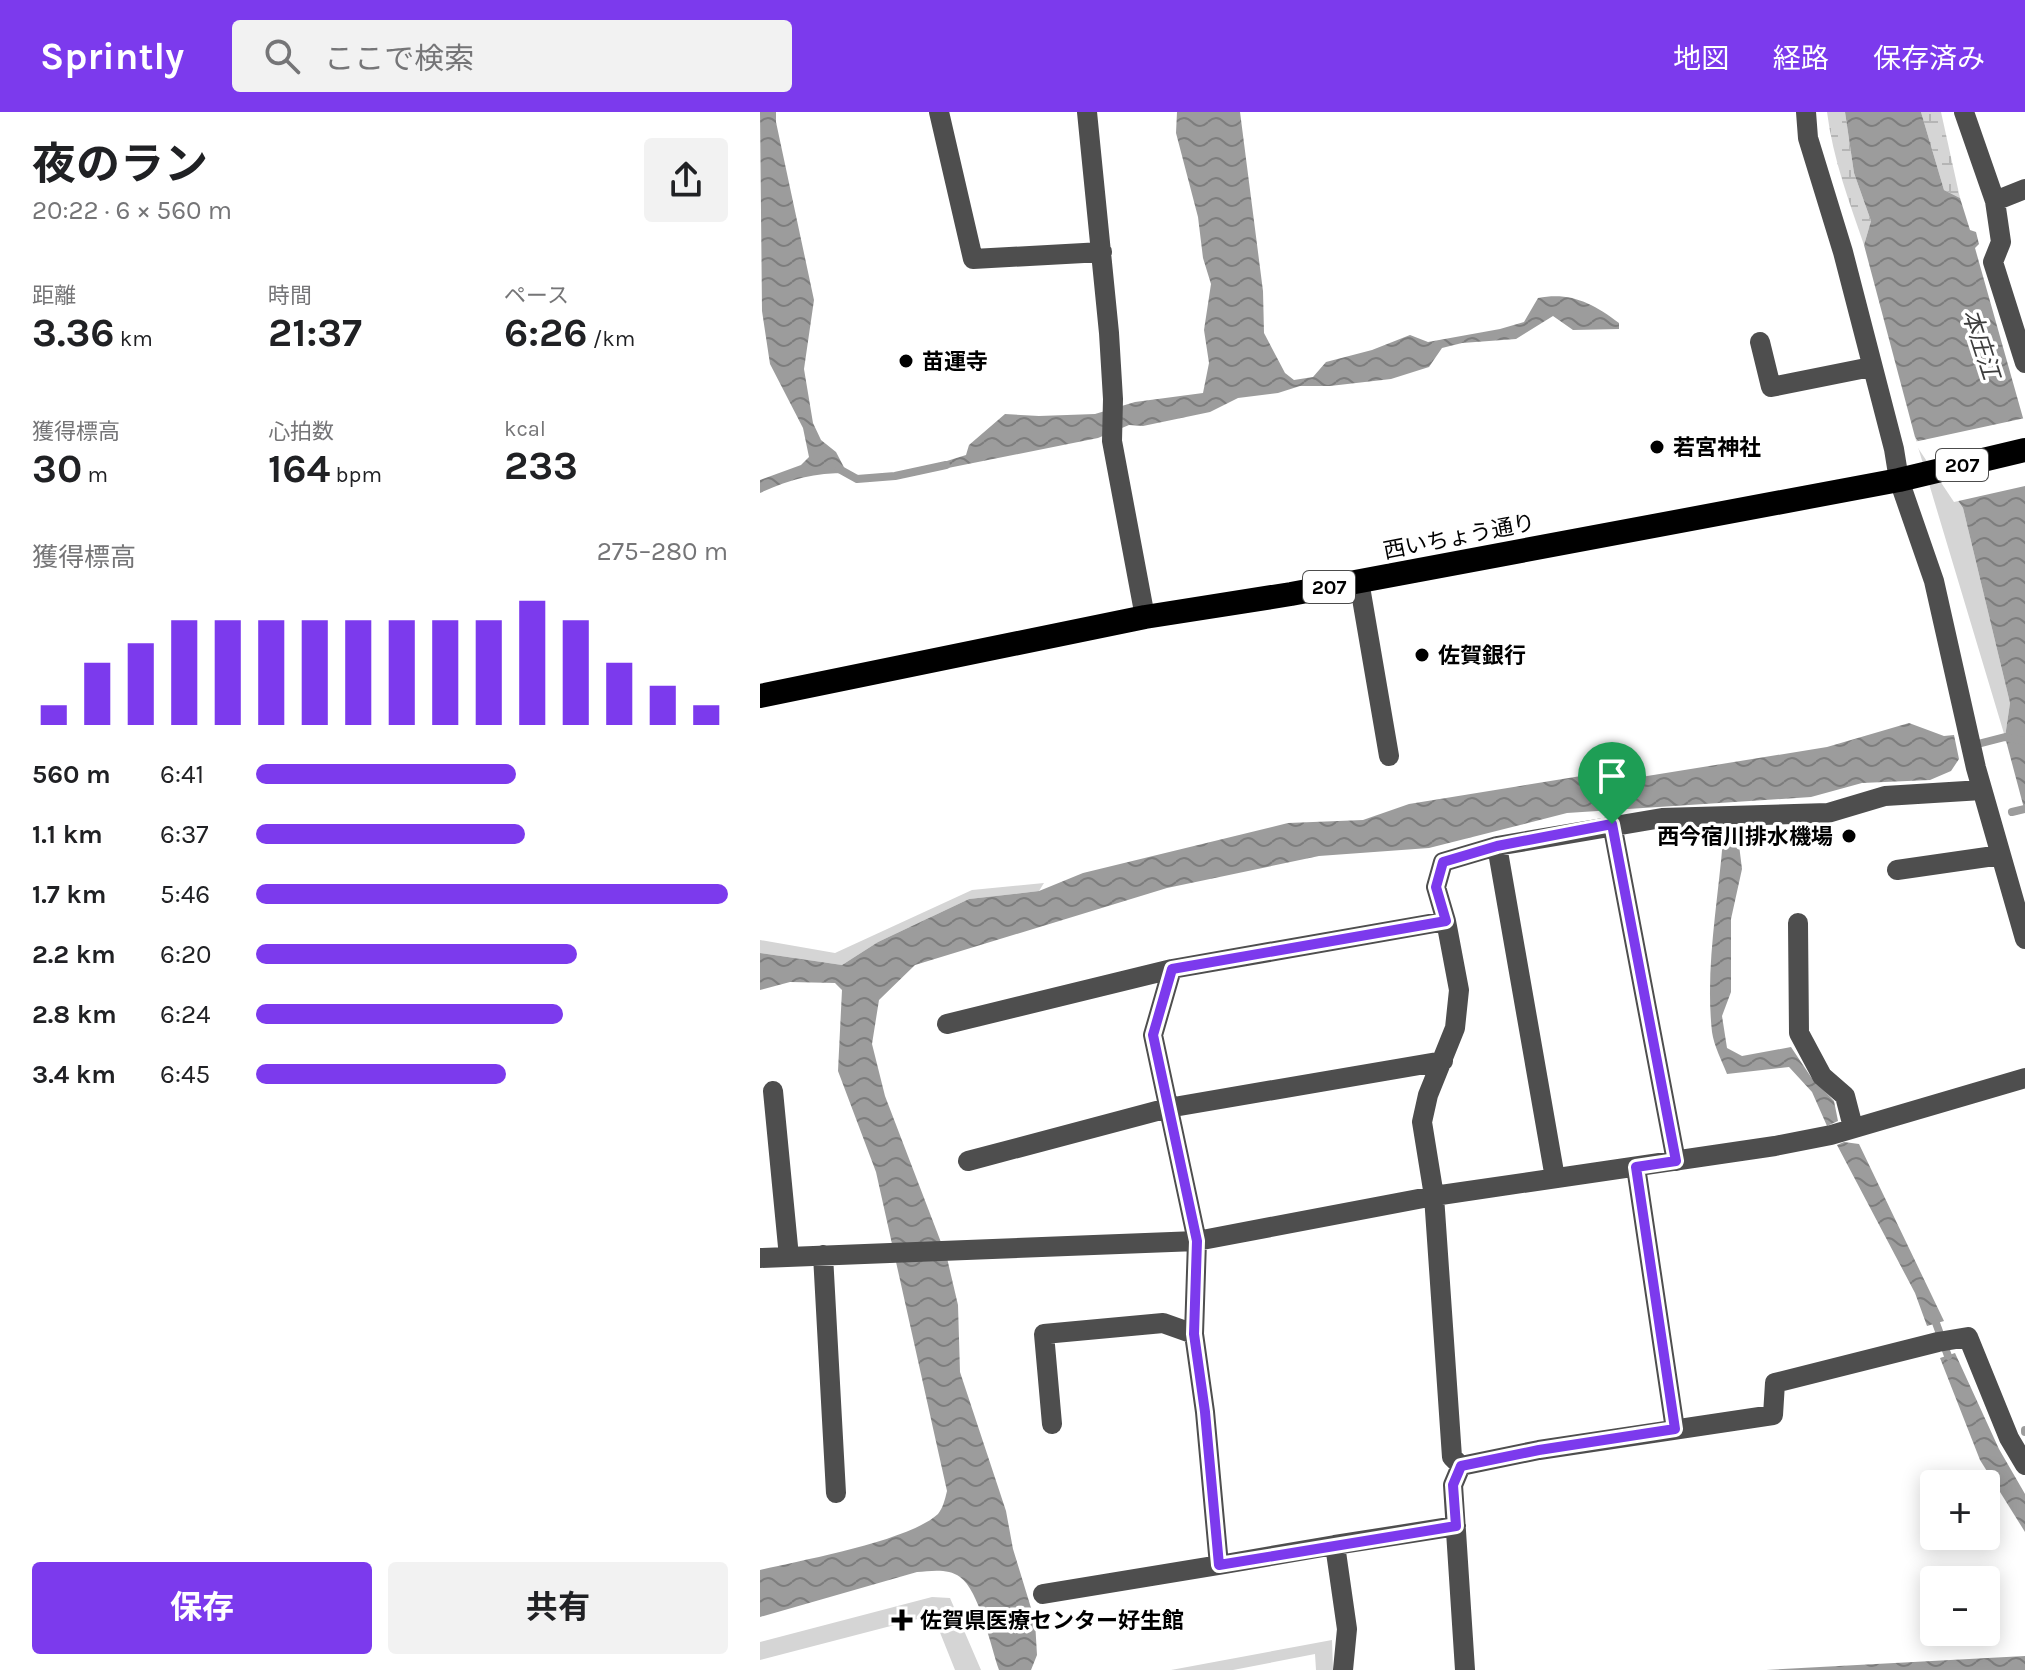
<!DOCTYPE html>
<html lang="ja">
<head>
<meta charset="utf-8">
<style>
  body { margin:0; font-family:Karla,"Noto Sans JP",sans-serif; background:#f2f2f2; color:#202124; height:100vh; display:flex; flex-direction:column; font-size:30px; white-space:nowrap }
  * { box-sizing:border-box; margin:0 }
  p { font-size:26px; color:#757577 }
  .icon { flex:none; width:44px; height:44px; fill:none; stroke:currentColor; stroke-width:2; stroke-linecap:round; stroke-linejoin:round }
  .map { position:relative; flex:1; overflow:hidden }
  .details { display:flex; flex-direction:column; background:#fff; width:760px }
  .details>* { flex:none }
  .buttons { position:absolute; left:1160px; top:1358px; display:grid; gap:16px }
  .buttons a { display:grid; place-items:center; width:80px; height:80px; border-radius:8px; background:#fff; box-shadow:0 4px 20px #0003; font-size:40px }
  .pin { position:absolute; display:grid; place-items:center; width:68px; height:68px; color:#fff; margin:-82px -34px; border-radius:50% 50% 50% 0; rotate:-45deg; box-shadow:0 0 8px #0007 }
  .pin .icon { rotate:45deg }
  .round { display:grid; place-items:center; flex:none; width:84px; height:84px; border-radius:8px; background:#f2f2f2 }
  .headline { display:flex; align-items:center; justify-content:space-between; height:136px; padding:0 32px }
  h1 { font-size:44px; font-weight:700; line-height:60px }
  .metrics { display:grid; grid-template-columns:repeat(3,1fr); gap:12px; height:136px; padding:8px 32px }
  .metrics div { display:grid; align-content:center }
  .metrics b { font-size:40px; font-weight:700 }
  .metrics small { font-size:22px; font-weight:400 }
  .metrics p { font-size:22px }
  .chart { height:224px; padding:16px 32px }
  .chart p { display:flex; justify-content:space-between }
  .chart svg { width:100%; height:144px; margin-top:8px; stroke:#7c3aed; stroke-width:6 }
  .action { display:flex; gap:16px; margin-top:auto; padding:16px 32px }
  .action a { flex:1; height:92px; border-radius:8px; background:#7c3aed; color:#fff; font-size:32px; font-weight:700; line-height:92px; text-align:center }
  .action a+a { background:#f2f2f2; color:#202124 }
  ul { padding:0 32px; list-style:none; font-size:26px }
  li { display:grid; grid-template-columns:128px 96px 1fr; align-items:center; height:60px }
  li i { height:20px; border-radius:10px; background:#7c3aed }
  header { display:flex; align-items:center; gap:48px; box-sizing:border-box; height:112px; padding:0 40px; background:#7c3aed; color:#fff }
  header strong { font-size:38px }
  nav { display:flex; gap:44px; margin-inline-start:auto; font-size:28px }
  .search { width:560px; height:72px; background:#f2f2f2; display:flex; align-items:center; gap:20px; box-sizing:border-box; padding:0 28px; border-radius:8px; color:#757577; font-size:30px }
  main { display:flex; flex:1; min-height:0 }
  .map>svg:first-child { display:block }
</style>
</head>
<body>
<header>
<strong>Sprintly</strong>
<div class="search"><svg class="icon" aria-label="search" viewBox="0 0 24 24"><circle cx="10" cy="10" r="6"/><path d="M15 15l6 6"/></svg>ここで検索</div>
<nav><a>地図</a><a>経路</a><a>保存済み</a></nav>
</header>
<main>
<section class="details">
<div class="headline"><div><h1>夜のラン</h1><p>20:22 · 6 × 560 m</p></div><a class="round"><svg class="icon" aria-label="share" viewBox="0 0 24 24"><path d="M12 15V3M7 8l5-5 5 5M5 13v7h14v-7"/></svg></a></div>
<div class="metrics">
<div><p>距離</p><b>3.36<small> km</small></b></div>
<div><p>時間</p><b>21:37</b></div>
<div><p>ペース</p><b>6:26<small> /km</small></b></div>
</div>
<div class="metrics">
<div><p>獲得標高</p><b>30<small> m</small></b></div>
<div><p>心拍数</p><b>164<small> bpm</small></b></div>
<div><p>kcal</p><b>233</b></div>
</div>
<div class="chart"><p><span>獲得標高</span>275–280 m</p>
<svg viewBox="0 0 160 44" preserveAspectRatio="none"><path d="M5 44V38M15 44V25M25 44V19M35 44V12M45 44V12M55 44V12M65 44V12M75 44V12M85 44V12M95 44V12M105 44V12M115 44V6M125 44V12M135 44V25M145 44V32M155 44V38"/></svg>
</div>
<ul>
<li><b>560 m</b>6:41<i style="width:55%"></i></li>
<li><b>1.1 km</b>6:37<i style="width:57%"></i></li>
<li><b>1.7 km</b>5:46<i style="width:100%"></i></li>
<li><b>2.2 km</b>6:20<i style="width:68%"></i></li>
<li><b>2.8 km</b>6:24<i style="width:65%"></i></li>
<li><b>3.4 km</b>6:45<i style="width:53%"></i></li>
</ul>
<div class="action"><a>保存</a><a>共有</a></div>
</section>
<div class="map">
<svg width="1265" height="1558" viewBox="0 0 1265 1558">
  <defs>
    <pattern id="wetland-marsh" width="20" height="14" patternUnits="userSpaceOnUse" patternTransform="scale(2)"><rect width="20" height="14" fill="#d5d5d5"/><path d="M1 5h8M5 5V1M11 12h8M15 12V8" fill="none" stroke="#b5b5b5"/></pattern>
    <pattern id="water-waves" width="16" height="10" patternUnits="userSpaceOnUse" patternTransform="scale(2)"><rect width="16" height="10" fill="#9c9c9c"/><path d="M0 5q4-4 8 0t8 0" fill="none" stroke="#7d7d7d"/></pattern>
  </defs>
  <rect width="100%" height="100%" fill="#fff"/>
  <path fill="#d5d5d5" d="M1155 325 1203 396 1250 591 1245 625Z
    M284 771 279 779 209 787 118 830 82 853 0 841V828L75 841 212 778Z
    M172 1485 190 1486 221 1558H195L173 1503 0 1548V1530Z
    M572 1528 573 1558H556L555 1542 473 1558H411Z"/>
  <path fill="url(#wetland-marsh)" d="M1067 0H1085L1094 61 1111 109 1104 133C1089 89 1073 47 1067 0Z
    M1161 0H1181L1200 86 1184 78Z"/>
  <path fill="url(#water-waves)" d="M0 0H16V10L54 188 44 257 53 311 61 328 76 340 87 361C54 361 30 367 0 381V368L41 353 49 345 43 316 10 252 2 199Z
    M417 0H480L503 179 504 221 525 261 534 268 553 265 566 250 612 238 650 223 668 230 740 217 764 210 778 186C811 180 832 191 859 211V217L813 218 793 204 756 227 702 231 682 236 669 255 631 267 570 274H540L518 281 478 286 450 300 383 314 369 313 338 326 178 358 174 353 206 343 209 333 245 302 279 304 335 302 375 290 443 281 449 251 444 218 451 172 443 146 438 105 416 21Z
    M1085 0H1161L1184 78 1200 86 1210 118 1216 120 1219 132 1215 136 1265 313V700L1245 625 1250 591 1203 396 1155 325 1104 133 1111 109 1094 61Z
    M1149 611 1184 624 1194 623 1199 647 1191 659 1170 668 1102 671 1051 685 807 701 669 736 559 744 407 776 155 853 119 888 112 932 125 984 187 1146 198 1193 200 1260 246 1399 253 1437 275 1509 277 1543 271 1558H239C231 1535 219 1478 200 1465 188 1456 171 1459 157 1460L0 1505V1458C42 1448 149 1429 178 1402 183 1396 185 1387 187 1379L116 1060 78 959 82 878 75 871 30 870 0 878V841L82 853 118 830 209 787 279 779 323 761 528 711 603 708 649 692 821 664 881 665 1067 635Z
    M978 725 982 757 971 807V880L962 904 967 936 982 944 1031 935 1051 965 1074 989 1078 1009 1067 1014 1052 980 1029 955 967 962C962 949 954 934 952 920 945 856 958 791 963 727Z
    M1084 1030 1099 1032 1184 1209 1167 1214 1155 1181 1077 1033Z
    M1195 1241 1239 1337 1265 1382V1420L1220 1348 1180 1246Z
    M1265 1544V1558H1006Z"/>
  <path fill="#fff" d="M1265 306V374L1194 390 1154 330Z"/>
  <g fill="none" stroke-linecap="round" stroke-linejoin="round">
    <path stroke="#9c9c9c" stroke-width="8" d="M79 357 97 367 135 364 186 353
      M1210 634 1245 625 1265 629
      M1252 700 1265 697
      M1176 1211 1188 1244
      M1265 1318V1320"/>
    <path stroke="#4e4e4e" stroke-width="20" d="M179 0 213 147 342 140
      M327 0 349 221 353 287 352 329 385 505
      M1046 0 1048 26 1083 140 1134 337 1139 368 1174 469 1216 656 1265 827
      M1204 0 1235 89 1241 130 1233 150 1265 251
      M1235 89 1265 77
      M1000 230 1011 275 1111 255
      M599 469 629 644
      M852 712 916 1049
      M737 734 795 1066
      M1137 758 1241 743
      M1038 811 1039 921 1062 964 1085 984 1093 1015
      M187 912 412 857
      M13 979 29 1145
      M208 1049 408 996 683 949
      M876 1055 915 1317
      M63 1143 76 1381
      M0 1146 437 1129 674 1084 1015 1034 1071 1023 1265 966
      M292 1312 284 1222 403 1211 434 1222
      M701 1354 692 1345 674 1084 662 1010 668 983 695 916 699 878 686 809 676 775 683 750 737 734 902 706 1068 701 1125 684 1222 678
      M575 1433 696 1414
      M283 1482 459 1453
      M583 1558 587 1517 575 1433 459 1453 445 1300 434 1222 437 1129 393 923 412 857 686 809
      M705 1558 693 1373 701 1354 779 1338 1013 1303 1015 1271 1178 1230 1208 1225 1249 1326 1265 1353"/>
    <path stroke="#000" stroke-width="24" d="M0 584 385 505 531 482 1139 368 1265 338"/>
  </g>
  <g fill="none" stroke-linecap="round" stroke-linejoin="round">
    <g stroke="#fff" stroke-width="16">
      <path id="route" d="M852 712 916 1049 876 1055 915 1317 779 1338 701 1354 693 1373 696 1414 459 1453 445 1300 434 1222 437 1129 393 923 412 857 686 809 676 775 683 750 737 734Z"/>
    </g>
    <use href="#route" stroke="#7c3aed" stroke-width="10"/>
  </g>
  <g fill="#000" stroke="#fff" stroke-width="3">
    <circle cx="146" cy="249" r="8"/>
    <circle cx="897" cy="335" r="8"/>
    <circle cx="662" cy="543" r="8"/>
    <circle cx="1089" cy="724" r="8"/>
    <path d="M138 1496h8v8h8v8h-8v8h-8v-8h-8v-8h8z"/>
  </g>
  <g text-anchor="middle" stroke-width="7" stroke-linejoin="round" paint-order="stroke">
    <g fill="#fff" stroke="#4c4c4c" stroke-width="2">
      <rect x="1176" y="337" width="52" height="32" rx="6"/>
      <rect x="543" y="459" width="52" height="32" rx="6"/>
    </g>
    <g font-size="20" font-weight="bold" fill="#000">
      <text x="1202" y="360">207</text>
      <text x="569" y="482">207</text>
    </g>
    <g font-size="22" font-weight="bold" fill="#000" stroke="#fff" text-anchor="start">
      <text x="162" y="257">苗運寺</text>
      <text x="913" y="343">若宮神社</text>
      <text x="678" y="551">佐賀銀行</text>
      <text x="1073" y="732" text-anchor="end">西今宿川排水機場</text>
      <text x="160" y="1516">佐賀県医療センター好生館</text>
    </g>
    <g font-size="22" fill="#000" stroke="#fff">
      <text transform="translate(699 424) rotate(-11)" y="8">西いちょう通り</text>
    </g>
    <g font-size="24" font-style="italic" fill="#3d3d3d" stroke="#fff">
      <text transform="translate(1221 232) rotate(72)" y="8">本庄江</text>
    </g>
  </g>
</svg>
<div class="buttons">
<a>+</a>
<a>−</a>
</div>
<div class="pin" style="left:852px;top:712px;background:#1e9e55"><svg class="icon" aria-label="arrive" viewBox="0 0 24 24"><path d="M6 21V4h12l-3 4 3 4H6"/></svg></div>
</div>
</main>
</body>
</html>
